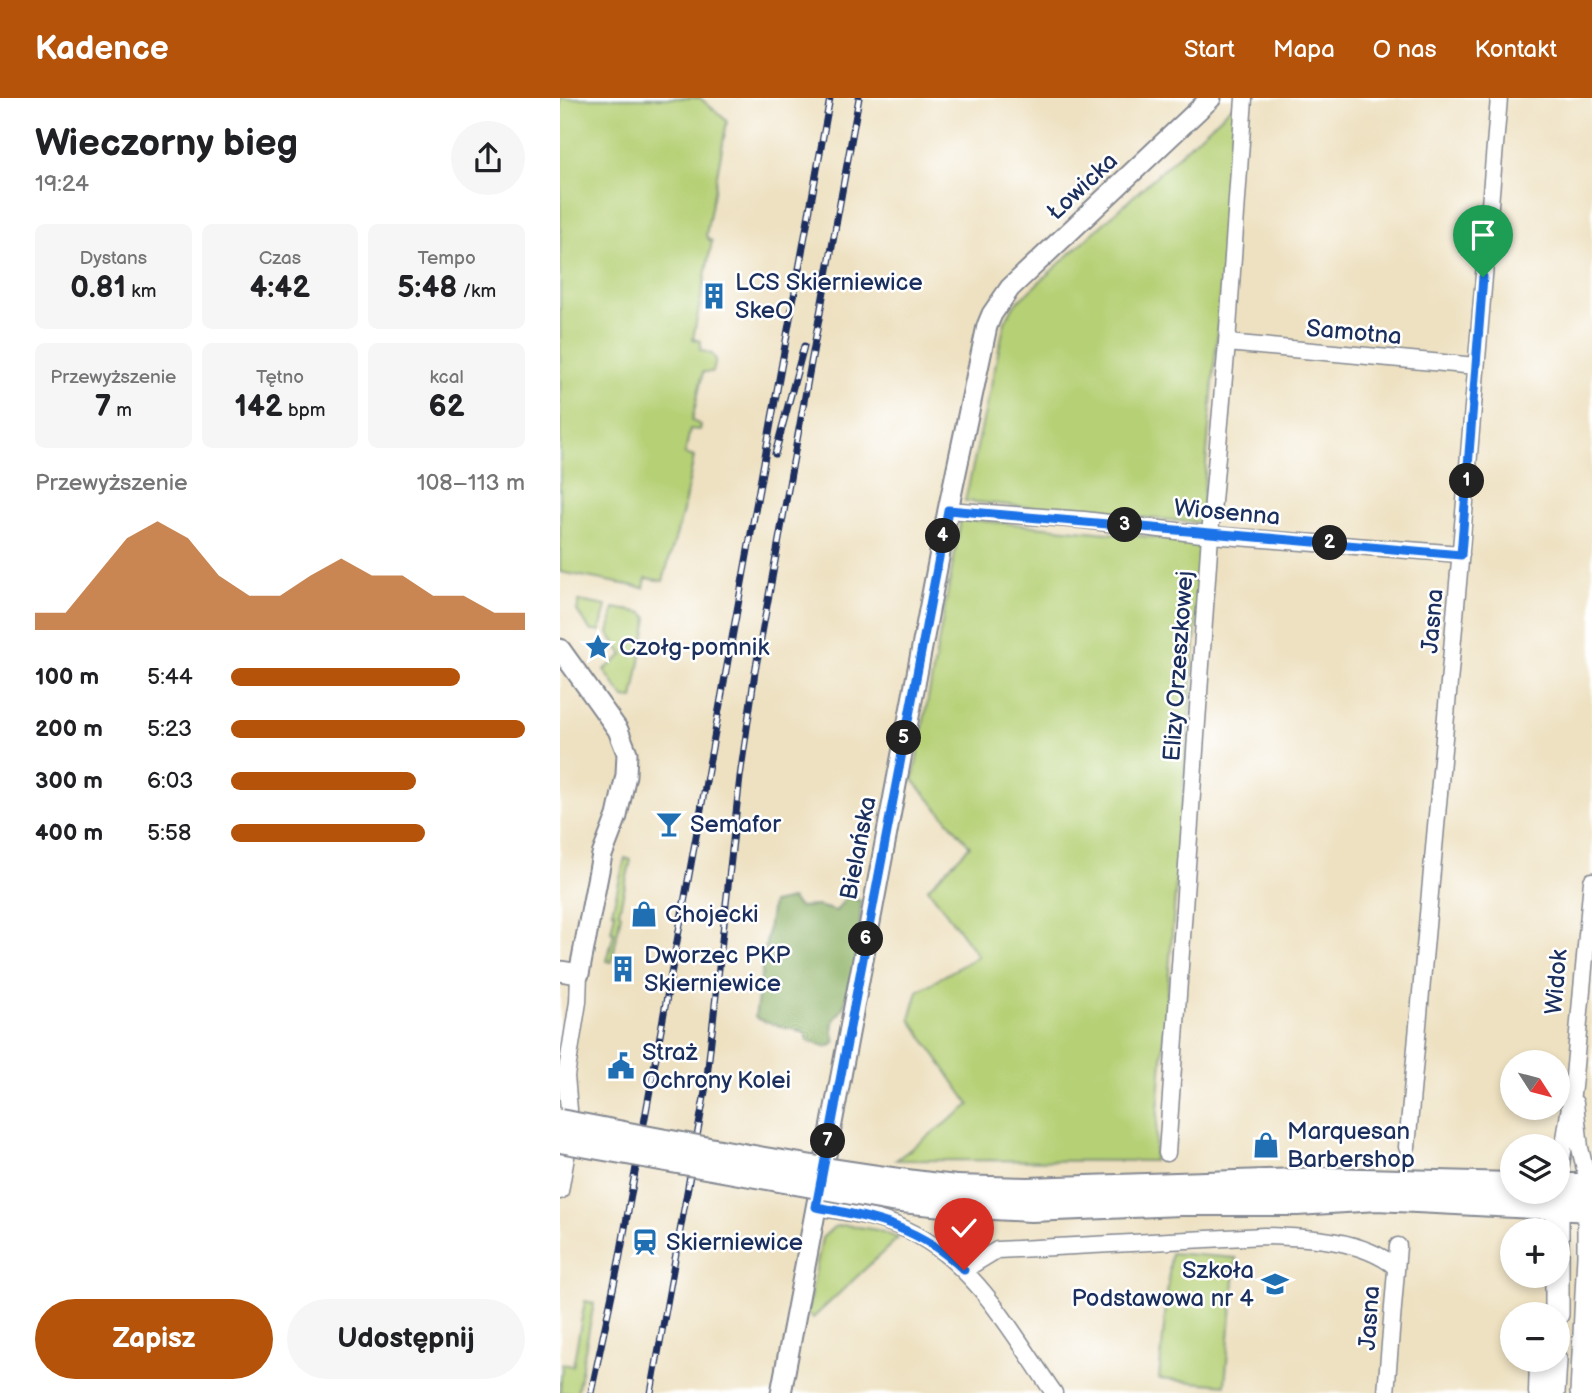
<!DOCTYPE html>
<html lang="pl">
<head>
<meta charset="utf-8">
<style>
  body { margin:0; font-family:"Balsamiq Sans",sans-serif; background:#f6f6f6; color:#202124; height:100vh; display:flex; flex-direction:column; font-size:26px; white-space:nowrap }
  * { box-sizing:border-box; margin:0 }
  p { font-size:23px; color:#757577 }
  .icon { flex:none; width:38px; height:38px; fill:none; stroke:currentColor; stroke-width:2; stroke-linecap:round; stroke-linejoin:round }
  .map { position:relative; flex:1; overflow:hidden }
  .sheet { display:flex; flex-direction:column; background:#fff; width:560px }
  .sheet>* { flex:none }
  .needle { width:46px; rotate:126deg }
  .fabs { position:absolute; left:940px; top:952px; display:grid; gap:14px }
  .fabs a { display:grid; place-items:center; width:70px; height:70px; border-radius:50%; background:#fff; box-shadow:0 4px 10px #0003; font-size:35px }
  .pin { position:absolute; display:grid; place-items:center; width:60px; height:60px; color:#fff; margin:-72px -30px; border-radius:50% 50% 50% 0; rotate:-45deg; box-shadow:0 0 7px #0007 }
  .pin .icon { rotate:45deg }
  .km { position:absolute; width:35px; height:35px; margin:-18px; border-radius:50%; background:#222; color:#fff; font-size:19px; line-height:35px; text-align:center }
  .round { display:grid; place-items:center; flex:none; width:74px; height:74px; border-radius:37px; background:#f6f6f6 }
  .headline { display:flex; align-items:center; justify-content:space-between; height:119px; padding:0 35px }
  h1 { font-size:38px; font-weight:700; line-height:52px }
  .stats { display:grid; grid-template-columns:repeat(3,1fr); gap:10px; height:119px; padding:7px 35px }
  .stats div { display:grid; align-content:center; border-radius:10px; background:#f6f6f6; text-align:center }
  .stats b { font-size:30px; font-weight:700 }
  .stats small { font-size:19px; font-weight:400 }
  .stats p { font-size:19px }
  .chart { height:196px; padding:14px 35px }
  .chart p { display:flex; justify-content:space-between }
  .chart svg { width:100%; height:126px; margin-top:7px; fill:#b45309; opacity:.7 }
  .primary-button { display:flex; gap:14px; margin-top:auto; padding:14px 35px }
  .primary-button a { flex:1; height:80px; border-radius:42px; background:#b45309; color:#fff; font-size:28px; font-weight:700; line-height:80px; text-align:center }
  .primary-button a+a { background:#f6f6f6; color:#202124 }
  ul { padding:0 35px; list-style:none; font-size:23px }
  li { display:grid; grid-template-columns:112px 84px 1fr; align-items:center; height:52px }
  li i { height:18px; border-radius:9px; background:#b45309 }
  header { display:flex; align-items:center; gap:42px; box-sizing:border-box; height:98px; padding:0 35px; background:#b45309; color:#fff }
  header strong { font-size:33px }
  nav { display:flex; gap:38px; margin-inline-start:auto; font-size:24px }
  main { display:flex; flex:1; min-height:0 }
  .map>svg:first-child { display:block }
</style>
</head>
<body>
<header>
<strong>Kadence</strong>
<nav><a>Start</a><a>Mapa</a><a>O nas</a><a>Kontakt</a></nav>
</header>
<main>
<section class="sheet">
<div class="headline"><div><h1>Wieczorny bieg</h1><p>19:24</p></div><a class="round"><svg class="icon" aria-label="share" viewBox="0 0 24 24"><path d="M12 15V3M7 8l5-5 5 5M5 13v7h14v-7"/></svg></a></div>
<div class="stats">
<div><p>Dystans</p><b>0.81<small> km</small></b></div>
<div><p>Czas</p><b>4:42</b></div>
<div><p>Tempo</p><b>5:48<small> /km</small></b></div>
</div>
<div class="stats">
<div><p>Przewyższenie</p><b>7<small> m</small></b></div>
<div><p>Tętno</p><b>142<small> bpm</small></b></div>
<div><p>kcal</p><b>62</b></div>
</div>
<div class="chart"><p><span>Przewyższenie</span>108–113 m</p>
<svg viewBox="0 0 160 44" preserveAspectRatio="none"><path d="M0 44V38L10 38L20 25L30 12L40 6L50 12L60 25L70 32L80 32L90 25L100 19L110 25L120 25L130 32L140 32L150 38L160 38V44z"/></svg>
</div>
<ul>
<li><b>100 m</b>5:44<i style="width:78%"></i></li>
<li><b>200 m</b>5:23<i style="width:100%"></i></li>
<li><b>300 m</b>6:03<i style="width:63%"></i></li>
<li><b>400 m</b>5:58<i style="width:66%"></i></li>
</ul>
<div class="primary-button"><a>Zapisz</a><a>Udostępnij</a></div>
</section>
<div class="map">
<svg width="1032" height="1295" viewBox="0 0 1032 1295">
  <rect width="100%" height="100%" fill="#fff"/>
  <filter id="ink" filterUnits="userSpaceOnUse"><feTurbulence type="fractalNoise" baseFrequency=".0143" numOctaves="2"/><feDisplacementMap in="SourceGraphic" scale="14" xChannelSelector="R" yChannelSelector="G"/><feConvolveMatrix kernelMatrix="1 2 1 2 8 2 1 2 1" color-interpolation-filters="sRGB"/></filter>
  <filter id="wash" filterUnits="userSpaceOnUse"><feTurbulence type="fractalNoise" baseFrequency=".00686" numOctaves="4" result="noise"/><feDisplacementMap in="SourceGraphic" scale="28" xChannelSelector="R" yChannelSelector="G"/><feGaussianBlur stdDeviation="1.57" result="paint"/><feColorMatrix in="noise" values="0 0 0 0 0 0 0 0 0 0 0 0 0 0 0 0 0 1.4 0 .05"/><feComposite in="paint" operator="in"/></filter>
  <g filter="url(#wash)">
    <rect width="100%" height="100%" fill="#eee1c1"/>
    <path fill="#b6d076" stroke="#68806a" stroke-width="2" d="M0 0H140L167 23 146 137 149 142 152 143 133 241 141 243 140 252 152 256 156 262 153 274H143L132 323 141 327 140 332 130 331 125 356 134 359 122 417 103 483 86 480 84 490 0 474Z
      M677 4 641 425 405 403 445 224 454 207Z
      M401 421 643 444 594 1063 336 1062 410 1007 350 921 358 893 418 858 368 790 410 748 353 682Z
      M19 503 46 508 40 533H31L17 513Z
      M54 510 83 515 88 520 73 601 64 600 44 572 63 557 49 536Z
      M65 760 71 762 59 814 61 816 52 864 47 863 54 834 51 833 55 814 52 813Z
      M285 1127 317 1132 338 1140 253 1220 247 1216 262 1140 274 1129Z
      M611 1155 676 1160 665 1287 599 1281Z
      M25 1203 34 1205 17 1295H0L2 1266 13 1268Z"/>
    <path fill="#90b267" stroke="#567062" stroke-width="2" d="M287 798 301 803C300 837 295 873 285 905 280 922 267 916 275 944L268 949 249 943 244 934C227 928 209 928 195 919L212 805 231 801 239 809 258 808 276 813Z"/>
  </g>
  <g filter="url(#ink)">
    <g fill="none" stroke-linecap="round" stroke-linejoin="round">
      <g stroke="#848890" stroke-width="19">
        <path id="minor" d="M667 245 916 268
          M388 412 524 422 650 437 901 456
          M1015 1005 1020 1050 1029 1088
          M847 1049 900 463 939 0
          M607 1055 650 437 667 245 684 0
          M998 1086 1013 989 1032 783
          M0 1093 7 1053 9 1012 6 978 18 904 19 876
          M256 1109C285 1114 317 1118 345 1131 414 1162 452 1235 494 1295
          M404 1172 437 1152 704 1138C748 1139 801 1141 836 1169
          M826 1295 838 1148
          M977 1295 978 1262"/>
      </g>
      <g stroke="#848890" stroke-width="23">
        <path id="tertiary" d="M0 551 58 632 67 655 66 677 57 718 42 757 19 876 0 873
          M221 1295 388 412 427 228 432 216 450 190 651 0"/>
      </g>
      <g stroke="#848890" stroke-width="26">
        <path id="secondary" d="M997 1216V1094
          M993 1295 995 1262
          M1022 1295 1029 1157V1095"/>
      </g>
      <g stroke="#848890" stroke-width="28">
        <path id="primary" d="M998 1088H1032
          M396 1090 468 1092 766 1082 952 1087
          M394 1107 471 1111 621 1105H737L817 1100 1032 1111"/>
      </g>
      <use href="#minor" stroke="#fff" stroke-width="16"/>
      <use href="#tertiary" stroke="#fff" stroke-width="19"/>
      <use href="#secondary" stroke="#fff" stroke-width="23"/>
      <use href="#primary" stroke="#fff" stroke-width="24"/>
      <g stroke="#1b2f5e" stroke-width="7">
        <path id="rail" d="M215 356 244 248
          M31 1295 59 1163 270 0
          M91 1295 146 988 180 679 195 574 299 0"/>
      </g>
      <use href="#rail" stroke="#fff" stroke-width="4.5" stroke-dasharray="13" stroke-linecap="butt"/>
      <g stroke="#848890" stroke-width="28" stroke-linecap="butt">
        <path id="primary-bridge" d="M0 1024C131 1049 263 1075 396 1090
          M0 1042 331 1101 394 1107"/>
      </g>
      <use href="#primary-bridge" stroke="#fff" stroke-width="24"/>
    </g>
  </g>
  <g fill="none" stroke-linecap="round" stroke-linejoin="round" filter="url(#ink)">
    <g stroke="#fff" stroke-width="14">
      <path id="route" d="M404 1172C361 1130 314 1119 256 1109L388 412C559 428 730 441 901 457L923 179"/>
    </g>
    <use href="#route" stroke="#1a73e8" stroke-width="9"/>
  </g>
  <defs>
    <g id="building-bare" transform="scale(2.1)"><path d="M-4-6H4V6H1V3H-1V6H-4ZM-2.5-4.3h1.7v1.8h-1.7ZM.8-4.3h1.7v1.8H.8ZM-2.5-1h1.7V.8h-1.7ZM.8-1h1.7V.8H.8Z" fill="#1f6fb2" stroke="#fff" stroke-width="2.5" paint-order="stroke"/></g>
    <g id="sight-bare" transform="scale(2.1)"><path d="M0-6L1.8-2.2L6-1.7L2.9 1.2L3.7 5.4L0 3.3L-3.7 5.4L-2.9 1.2L-6-1.7L-1.8-2.2Z" fill="#1f6fb2" stroke="#fff" stroke-width="2.5" paint-order="stroke"/></g>
    <g id="bar-bare" transform="scale(2.1)"><path d="M-6-5H6L.8 .8V4.5H3.5V6h-7V4.5H-.8V.8Z" fill="#1f6fb2" stroke="#fff" stroke-width="2.5" paint-order="stroke"/></g>
    <g id="shop-bare" transform="scale(2.1)"><path d="M-5-2.5h2.3a2.7 3.5 0 0 1 5.4 0H5L5.5 6h-11ZM-1.5-2.5h3a1.5 2.3 0 0 0-3 0Z" fill="#1f6fb2" stroke="#fff" stroke-width="2.5" paint-order="stroke"/></g>
    <g id="civic-bare" transform="scale(2.1)"><path d="M-.6-6.5H3V-4.5H.6V-3L4-1V1h2V6H-6V1h2V-1L-.6-3ZM-1.2 2.5V6h2.4V2.5Z" fill="#1f6fb2" stroke="#fff" stroke-width="2.5" paint-order="stroke"/></g>
    <g id="station-bare" transform="scale(2.1)"><path d="M-3-6H3Q5-6 5-4V2Q5 4 3 4L4.5 6H3L1.5 4h-3L-3 6H-4.5L-3 4Q-5 4-5 2V-4Q-5-6-3-6ZM-3.5-4v3h7v-3ZM-3.5 1v1.5H-2V1ZM2 1v1.5H3.5V1Z" fill="#1f6fb2" stroke="#fff" stroke-width="2.5" paint-order="stroke"/></g>
    <g id="school-bare" transform="scale(2.1)"><path d="M0-5L7-2L0 1L-7-2ZM-4 1L0 2.5L4 1V4Q0 6-4 4Z" fill="#1f6fb2" stroke="#fff" stroke-width="2.5" paint-order="stroke"/></g>
  </defs>
  <g fill-rule="evenodd">
    <use href="#building-bare" x="154" y="198"/>
    <use href="#sight-bare" x="38" y="549"/>
    <use href="#bar-bare" x="109" y="726"/>
    <use href="#shop-bare" x="84" y="816"/>
    <use href="#building-bare" x="63" y="871"/>
    <use href="#civic-bare" x="61" y="968"/>
    <use href="#shop-bare" x="706" y="1047"/>
    <use href="#station-bare" x="85" y="1144"/>
    <use href="#school-bare" x="715" y="1186"/>
  </g>
  <g text-anchor="middle" stroke-width="5" stroke-linejoin="round" paint-order="stroke">
    <g font-size="24" fill="#1b2f5e" stroke="#fff">
      <text transform="translate(522 88) rotate(-43)" y="8">Łowicka</text>
      <text transform="translate(794 234) rotate(5)" y="8">Samotna</text>
      <text transform="translate(667 414) rotate(5)" y="8">Wiosenna</text>
      <text transform="translate(872 523) rotate(-85)" y="8">Jasna</text>
      <text transform="translate(618 568) rotate(-86)" y="8">Elizy Orzeszkowej</text>
      <text transform="translate(298 750) rotate(-79)" y="8">Bielańska</text>
      <text transform="translate(996 884) rotate(-85)" y="8">Widok</text>
      <text transform="translate(809 1220) rotate(-86)" y="8">Jasna</text>
    </g>
    <g font-size="24" fill="#1b2f5e" stroke="#fff" text-anchor="start">
      <text x="175" y="192">LCS Skierniewice<tspan x="175" dy="28">SkeO</tspan></text>
      <text x="59" y="557">Czołg-pomnik</text>
      <text x="130" y="734">Semafor</text>
      <text x="105" y="824">Chojecki</text>
      <text x="84" y="865">Dworzec PKP<tspan x="84" dy="28">Skierniewice</tspan></text>
      <text x="82" y="962">Straż<tspan x="82" dy="28">Ochrony Kolei</tspan></text>
      <text x="727" y="1041">Marquesan<tspan x="727" dy="28">Barbershop</tspan></text>
      <text x="106" y="1152">Skierniewice</text>
      <text x="694" y="1180" text-anchor="end">Szkoła<tspan x="694" dy="28">Podstawowa nr 4</tspan></text>
    </g>
  </g>
</svg>
<div class="fabs">
<a><svg class="needle" viewBox="-14 -14 28 28"><path d="M0-13l5 13h-10z" fill="#e53935"/><path d="M0 13l5-13h-10z" fill="#757577"/></svg></a>
<a><svg class="icon" aria-label="layers" viewBox="0 0 24 24"><path d="M12 4l9 5-9 5-9-5zM3 14l9 5 9-5"/></svg></a>
<a>+</a>
<a>−</a>
</div>
<div class="pin" style="left:923px;top:179px;background:#1e9e55"><svg class="icon" aria-label="arrive" viewBox="0 0 24 24"><path d="M6 21V4h12l-3 4 3 4H6"/></svg></div>
<div class="pin" style="left:404px;top:1172px;background:#d93025"><svg class="icon" aria-label="check" viewBox="0 0 24 24"><path d="M5 12l5 5 9-10"/></svg></div>
<b class="km" style="left:907px;top:383px">1</b>
<b class="km" style="left:770px;top:445px">2</b>
<b class="km" style="left:565px;top:427px">3</b>
<b class="km" style="left:383px;top:438px">4</b>
<b class="km" style="left:344px;top:640px">5</b>
<b class="km" style="left:306px;top:841px">6</b>
<b class="km" style="left:268px;top:1043px">7</b>
</div>
</main>
</body>
</html>
